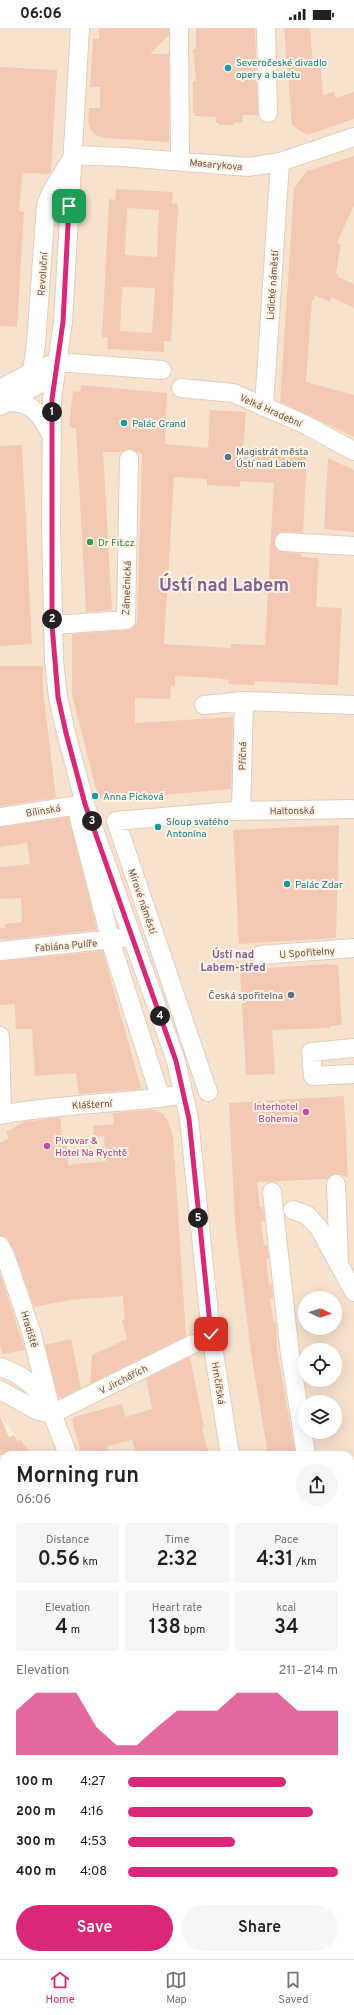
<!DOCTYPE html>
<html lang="en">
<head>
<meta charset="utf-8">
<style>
  body { margin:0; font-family:Overpass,sans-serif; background:#f6f6f6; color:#202124; height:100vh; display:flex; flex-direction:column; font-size:15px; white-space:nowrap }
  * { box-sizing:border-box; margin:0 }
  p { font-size:13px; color:#757577 }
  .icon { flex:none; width:22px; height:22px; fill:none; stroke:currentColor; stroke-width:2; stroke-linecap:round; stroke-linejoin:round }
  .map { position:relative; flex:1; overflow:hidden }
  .panel { position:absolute; left:0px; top:1423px; width:354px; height:508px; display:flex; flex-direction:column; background:#fff; border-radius:12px 12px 0 0; box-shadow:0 4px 16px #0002 }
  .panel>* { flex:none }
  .needle { width:26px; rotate:94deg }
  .fabs { position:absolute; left:298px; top:1263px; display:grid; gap:8px }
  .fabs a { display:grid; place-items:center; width:44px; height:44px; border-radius:50%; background:#fff; box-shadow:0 4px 16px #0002; font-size:20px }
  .pin { position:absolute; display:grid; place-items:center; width:34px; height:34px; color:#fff; margin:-17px; border-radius:8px; box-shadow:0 2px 6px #0006 }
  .km { position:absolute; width:20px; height:20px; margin:-10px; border-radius:50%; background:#222; color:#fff; font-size:11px; line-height:20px; text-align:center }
  .round { display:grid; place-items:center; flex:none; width:42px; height:42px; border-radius:21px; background:#f6f6f6 }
  .summary { display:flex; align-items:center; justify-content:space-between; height:68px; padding:0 16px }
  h1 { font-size:22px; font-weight:600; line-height:30px }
  .metrics { display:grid; grid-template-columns:repeat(3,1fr); gap:6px; height:68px; padding:4px 16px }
  .metrics div { display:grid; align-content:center; border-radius:4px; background:#f6f6f6; text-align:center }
  .metrics b { font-size:20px; font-weight:600 }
  .metrics small { font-size:11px; font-weight:400 }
  .metrics p { font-size:11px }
  .chart { height:112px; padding:8px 16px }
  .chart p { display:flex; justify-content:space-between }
  .chart svg { width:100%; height:72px; margin-top:4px; fill:#db2777; opacity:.7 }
  .cta { display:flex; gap:8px; margin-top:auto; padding:8px 16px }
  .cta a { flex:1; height:46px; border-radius:24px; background:#db2777; color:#fff; font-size:16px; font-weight:600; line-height:46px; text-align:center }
  .cta a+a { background:#f6f6f6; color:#202124 }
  ul { padding:0 16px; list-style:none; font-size:13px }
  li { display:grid; grid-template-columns:64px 48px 1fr; align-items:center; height:30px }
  li i { height:10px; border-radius:5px; background:#db2777 }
  .status { display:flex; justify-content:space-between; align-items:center; height:28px; padding:0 20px; background:#fff; direction:ltr }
  .status svg { height:11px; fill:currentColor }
  .dock { display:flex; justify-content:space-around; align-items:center; height:56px; border-top:1px solid #e0e0e0; background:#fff; font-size:11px; color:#757577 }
  .dock a { display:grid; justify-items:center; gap:2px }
  .dock .active { color:#db2777 }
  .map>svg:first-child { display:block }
</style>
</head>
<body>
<div class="status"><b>06:06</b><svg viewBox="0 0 49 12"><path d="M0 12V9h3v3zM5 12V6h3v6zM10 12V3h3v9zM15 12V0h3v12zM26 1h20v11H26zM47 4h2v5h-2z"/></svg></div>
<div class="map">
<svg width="354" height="1931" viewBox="0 0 354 1931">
  <rect width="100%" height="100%" fill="#fdefdd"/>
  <path fill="#f7e2ce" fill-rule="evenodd" d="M0 0H354V1912L350 1914V1427H32L0 1389ZM305 1270H335V1300H305ZM305 1322H335V1352H305ZM305 1374H335V1404H305Z"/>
  <path fill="#b2e3e7" stroke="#97d4da" d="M0 1812 4 1818V1927H77L79 1931H0Z"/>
  <path fill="#f4c9b4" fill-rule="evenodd" d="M99 0H169V7L150 26H169V114L104 110 96 107 90 101 88 93 89 80H100V59H90L93 11H99Z
    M196 0H255L258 87H243L242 95 234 94V97H219V95H216V89L195 88V85H193V53H196L193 21H196Z
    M284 0H310L313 35H320L323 67 334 64 336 70 354 64V91L307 107 292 97Z
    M0 39 57 42 51 144 50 146 23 145 19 183 24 184 17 299 0 298Z
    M354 128V177L337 215 341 216 336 246H339L338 249 354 256V280L331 269 330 274 314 267V272H312L306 354 354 367V409L280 374 294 160 307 143Z
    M116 161 173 164 172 175 178 176 171 313H164V324L107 321 108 310 102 309 109 171 115 172ZM127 180 159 182 157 229 125 227ZM122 259 155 260 152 305 120 303Z
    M81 357 167 365 165 416 208 420 210 382 246 384 243 422 307 424 303 505 280 504 275 509 274 514 279 523 301 526V529L319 530 316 579 342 580 338 657 255 653 254 657 228 656 229 652 216 650 175 648V658L171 657 170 671 135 670V695L233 689 231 761 103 772 98 769 72 667V606L127 602 132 601 137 594 142 426 130 421 122 424H103L112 582 86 584 76 400 69 399 73 363 80 364ZM174 449 207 451V457L240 459V453L274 455 265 617 230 616 231 620 164 616Z
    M22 417 32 616 0 618V418Z
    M328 430 354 442V504L324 501Z
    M0 638H43V663L56 770 0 778Z
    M69 789 97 902 0 912V900H5V896L22 894 21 870 0 871V839L30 836 27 815 0 819V799Z
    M339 797 336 910 239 916 233 802Z
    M103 923 141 1060 140 1061 79 1066 76 1045 35 1048 32 1001H16L15 976 0 977V933Z
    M326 936 338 937 342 997 330 998V1000L272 1002 275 1046 246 1047 240 942Z
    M344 1068 348 1149 335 1146 327 1151 257 1154 260 1179H263L265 1193H261L264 1217H267L269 1231H266L269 1257 272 1256 273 1270 270 1271 274 1295H276L277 1321 295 1425 268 1427 251 1325 235 1195 229 1075Z
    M148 1082H155L163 1086 168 1093 173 1108 186 1308 90 1356 92 1327 127 1311 122 1292 125 1291 123 1268 70 1272 34 1279 14 1222 6 1209 0 1208V1115L9 1110 6 1104 24 1094 60 1089 62 1109H67L68 1137 106 1133 104 1108 94 1109 93 1098 114 1096 113 1085Z
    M0 1245 25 1322 3 1326 0 1317Z
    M71 1311 81 1360 61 1370 58 1368 45 1317Z
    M190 1329 204 1399 202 1400 209 1427H137L132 1412 107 1418 110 1427H82L72 1393 74 1389 122 1376 125 1389 152 1381 146 1351Z
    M0 1388 9 1409 14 1407 18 1413 20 1411 32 1427H0Z"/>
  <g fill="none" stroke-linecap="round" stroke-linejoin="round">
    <path stroke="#dbc8b7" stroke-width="18" stroke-dasharray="18 9" stroke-linecap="butt" d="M0 1661 4 1658
      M350 1727 354 1782
      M350 1860 354 1859"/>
    <g stroke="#e3ccbc" stroke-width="20">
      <path id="minor" d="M80 0 63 294 52 371 51 498 54 632 58 669 66 705 85 776 176 1033 189 1091 211 1306 230 1427
        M179 0 180 133
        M266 0 268 85
        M73 127 123 129 248 139 280 134 354 109
        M32 344 36 316 46 177 51 165 71 132
        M181 360 233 365 302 395 354 423
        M0 361 32 344 57 334 162 342
        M7 374C33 373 41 387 52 408
        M0 378 55 347
        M264 379 280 134
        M284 514 354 518
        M52 597 126 592 129 431
        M204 677 244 673 354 677
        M241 782 244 673
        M0 789 85 776
        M79 790 113 921 159 1065
        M0 923 123 910
        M261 927 354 920
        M0 1008 2 1086
        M354 1020 311 1024 313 1048 354 1046
        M208 1064 116 793 233 783 352 781
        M0 1087C57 1076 115 1076 173 1068
        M336 1156 339 1234
        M272 1164 290 1326 306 1427
        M293 1182 307 1187 319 1200 354 1264
        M0 1218 5 1227 31 1303 52 1386
        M0 1339C7 1342 14 1344 20 1348 48 1365 57 1399 68 1427
        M0 1362 36 1382 52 1386
        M52 1386 193 1316
        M350 1446 354 1441
        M350 1463 354 1462
        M350 1528 354 1527
        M0 1706 4 1712"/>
    </g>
    <g stroke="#ded5d2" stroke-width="24">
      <path id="major" d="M350 1656 354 1655
        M0 1740 4 1745
        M0 1768 4 1774
        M128 1927 131 1931
        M155 1927 157 1931
        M276 1931 277 1927"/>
    </g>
    <use href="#minor" stroke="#fff" stroke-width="18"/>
    <use href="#major" stroke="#ffcf93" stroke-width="22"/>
    <path stroke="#b09dc6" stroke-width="3" stroke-dasharray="6 4" stroke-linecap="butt" d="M0 1474 4 1479
      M0 1491 4 1496
      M0 1543 4 1548
      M0 1582 4 1586
      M207 1927 208 1931
      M217 1927 218 1931"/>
  </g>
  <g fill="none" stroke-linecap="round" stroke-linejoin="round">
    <g stroke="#fff" stroke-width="8">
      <path id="route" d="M69 178 63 294 52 371V597L58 669 66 705 85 776 176 1033 189 1091 211 1306"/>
    </g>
    <use href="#route" stroke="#db2777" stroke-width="5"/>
  </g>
  <g fill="#0f9aa8" stroke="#fff3e5" stroke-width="1.5">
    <circle cx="228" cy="40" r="4"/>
    <circle cx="124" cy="395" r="4"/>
    <circle cx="95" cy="768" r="4"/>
    <circle cx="158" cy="799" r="4"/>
    <circle cx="287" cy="856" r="4"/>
  </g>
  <g fill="#5c6f8a" stroke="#fff3e5" stroke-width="1.5">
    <circle cx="228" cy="429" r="4"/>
    <circle cx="291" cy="967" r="4"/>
  </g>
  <circle fill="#2e9e5b" stroke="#fff3e5" stroke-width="1.5" cx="90" cy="514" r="4"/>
  <g fill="#d1479c" stroke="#fff3e5" stroke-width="1.5">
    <circle cx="306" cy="1084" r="4"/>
    <circle cx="47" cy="1118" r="4"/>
  </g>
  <g text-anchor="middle" stroke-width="4" stroke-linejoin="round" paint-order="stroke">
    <g font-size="10" fill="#0d838f" stroke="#fff3e5" text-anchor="start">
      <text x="236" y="38">Severočeské divadlo<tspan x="236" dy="12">opery a baletu</tspan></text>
      <text x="132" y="399">Palác Grand</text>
      <text x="103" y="772">Anna Picková</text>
      <text x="166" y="797">Sloup svatého<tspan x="166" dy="12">Antonína</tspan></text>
      <text x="295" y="860">Palác Zdar</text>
    </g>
    <g font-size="10" fill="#745245" stroke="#fff3e5">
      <text transform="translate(216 136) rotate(5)" y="4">Masarykova</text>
      <text transform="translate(42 246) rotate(-86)" y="4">Revoluční</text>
      <text transform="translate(272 257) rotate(-86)" y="4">Lidické náměstí</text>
      <text transform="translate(271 382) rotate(24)" y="4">Velká Hradební</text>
      <text transform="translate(126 560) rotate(-88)" y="4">Zámečnická</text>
      <text transform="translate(242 728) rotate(-89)" y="4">Příčná</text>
      <text transform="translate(43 782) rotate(-9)" y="4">Bílinská</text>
      <text transform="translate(292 782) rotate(-1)" y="4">Haltonská</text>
      <text transform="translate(143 873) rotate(71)" y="4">Mírové náměstí</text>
      <text transform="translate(66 917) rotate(-5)" y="4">Fabiána Pulíře</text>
      <text transform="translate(307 924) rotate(-4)" y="4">U Spořitelny</text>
      <text transform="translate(92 1076) rotate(-3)" y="4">Klášterní</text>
      <text transform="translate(30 1301) rotate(73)" y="4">Hradiště</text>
      <text transform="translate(123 1351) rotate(-27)" y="4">V Jirchářích</text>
      <text transform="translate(219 1355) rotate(81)" y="4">Hrnčířská</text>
    </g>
    <g font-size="10" fill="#4e5e75" stroke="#fff3e5" text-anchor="start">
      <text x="236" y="427">Magistrát města<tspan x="236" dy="12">Ústí nad Labem</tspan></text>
      <text x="283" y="971" text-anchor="end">Česká spořitelna</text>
    </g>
    <g font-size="10" fill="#27864d" stroke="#fff3e5" text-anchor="start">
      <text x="98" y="518">Dr Fit.cz</text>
    </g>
    <g font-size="10" fill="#b23c85" stroke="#fff3e5" text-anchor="end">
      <text x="298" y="1082">Interhotel<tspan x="298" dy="12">Bohemia</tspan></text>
      <text x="55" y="1116" text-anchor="start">Pivovar &amp;<tspan x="55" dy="12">Hotel Na Rychtě</tspan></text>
    </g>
    <g font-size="11" font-weight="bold" fill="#816098" stroke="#fff3e5">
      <text x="233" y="930">Ústí nad<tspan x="233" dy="13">Labem-střed</tspan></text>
    </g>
    <g font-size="18" font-weight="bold" fill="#816098" stroke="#fff3e5">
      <text x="224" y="563">Ústí nad Labem</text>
    </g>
  </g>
</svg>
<div class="fabs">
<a><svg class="needle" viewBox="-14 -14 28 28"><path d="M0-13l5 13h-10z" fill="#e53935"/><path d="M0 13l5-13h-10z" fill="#757577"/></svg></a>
<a><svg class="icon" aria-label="locate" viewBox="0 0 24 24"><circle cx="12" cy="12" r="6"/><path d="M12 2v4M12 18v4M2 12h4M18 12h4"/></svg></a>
<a><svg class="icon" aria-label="layers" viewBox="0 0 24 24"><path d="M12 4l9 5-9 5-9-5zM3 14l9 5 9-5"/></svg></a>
</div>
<div class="pin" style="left:69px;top:178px;background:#1e9e55"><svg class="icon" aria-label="arrive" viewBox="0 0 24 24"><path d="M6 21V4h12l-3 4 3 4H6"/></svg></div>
<div class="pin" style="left:211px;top:1306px;background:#d93025"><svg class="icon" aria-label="check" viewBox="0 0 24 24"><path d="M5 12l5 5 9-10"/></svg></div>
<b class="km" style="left:52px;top:384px">1</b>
<b class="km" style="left:52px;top:591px">2</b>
<b class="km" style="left:92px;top:793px">3</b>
<b class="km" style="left:160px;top:988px">4</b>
<b class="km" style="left:198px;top:1190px">5</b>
<section class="panel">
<div class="summary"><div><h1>Morning run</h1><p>06:06</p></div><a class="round"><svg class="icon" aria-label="share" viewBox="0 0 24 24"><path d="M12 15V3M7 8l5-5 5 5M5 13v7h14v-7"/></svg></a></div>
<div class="metrics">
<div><p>Distance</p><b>0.56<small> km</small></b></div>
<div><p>Time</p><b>2:32</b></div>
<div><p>Pace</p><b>4:31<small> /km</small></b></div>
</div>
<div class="metrics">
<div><p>Elevation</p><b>4<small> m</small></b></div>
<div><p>Heart rate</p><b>138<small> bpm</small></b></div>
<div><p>kcal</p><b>34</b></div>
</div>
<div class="chart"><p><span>Elevation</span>211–214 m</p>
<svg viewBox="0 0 160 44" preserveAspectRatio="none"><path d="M0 44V17L10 6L20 6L30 6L40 27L50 38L60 38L70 27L80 17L90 17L100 17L110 6L120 6L130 6L140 17L150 17L160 17V44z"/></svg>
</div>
<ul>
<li><b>100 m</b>4:27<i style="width:75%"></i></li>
<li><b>200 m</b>4:16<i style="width:88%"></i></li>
<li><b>300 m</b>4:53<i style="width:51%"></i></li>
<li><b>400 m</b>4:08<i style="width:100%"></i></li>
</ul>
<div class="cta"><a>Save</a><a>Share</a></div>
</section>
</div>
<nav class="dock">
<a class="active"><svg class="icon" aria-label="home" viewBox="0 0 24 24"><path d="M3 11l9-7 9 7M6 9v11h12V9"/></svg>Home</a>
<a><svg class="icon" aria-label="map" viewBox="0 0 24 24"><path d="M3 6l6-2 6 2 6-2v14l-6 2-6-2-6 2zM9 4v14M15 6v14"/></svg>Map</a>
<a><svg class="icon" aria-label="saved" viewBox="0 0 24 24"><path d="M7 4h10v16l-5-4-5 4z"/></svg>Saved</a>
</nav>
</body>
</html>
